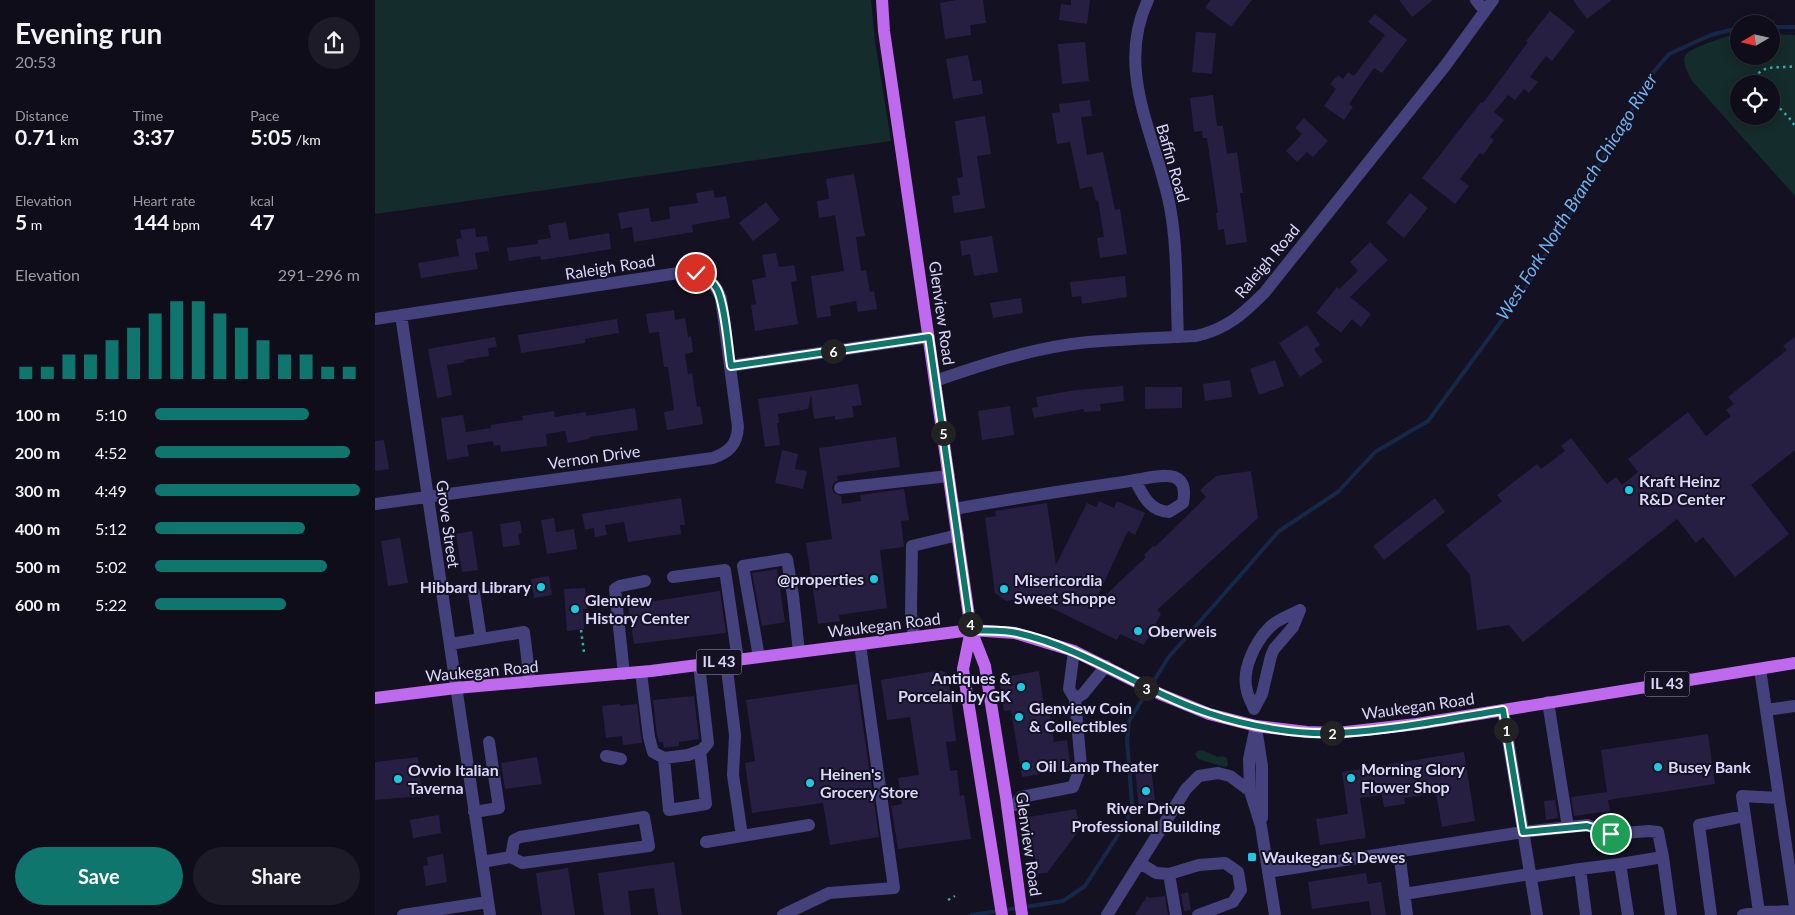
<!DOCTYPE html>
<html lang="en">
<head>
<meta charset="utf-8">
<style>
  body { margin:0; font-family:Lato,sans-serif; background:#1d1b27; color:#f1f3f6; height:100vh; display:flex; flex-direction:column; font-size:19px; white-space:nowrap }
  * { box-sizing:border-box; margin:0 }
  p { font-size:16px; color:#9b9ca2 }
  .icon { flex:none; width:28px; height:28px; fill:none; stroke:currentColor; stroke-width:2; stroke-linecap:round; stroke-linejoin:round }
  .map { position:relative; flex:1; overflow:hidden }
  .panel { display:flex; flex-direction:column; background:#0f0d1a; width:375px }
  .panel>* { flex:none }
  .needle { width:32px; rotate:261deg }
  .controls { position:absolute; left:1355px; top:15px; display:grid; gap:10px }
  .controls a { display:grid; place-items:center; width:50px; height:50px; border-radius:50%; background:#0f0d1a; box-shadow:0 2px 12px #0003,0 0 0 1px #2f2d39; font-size:25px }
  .pin { position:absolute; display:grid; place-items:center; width:42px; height:42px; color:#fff; margin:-21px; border:2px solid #fff; border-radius:50%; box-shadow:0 1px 5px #0007 }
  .km { position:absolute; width:25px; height:25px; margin:-12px; border-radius:50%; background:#222; color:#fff; font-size:14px; line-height:25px; text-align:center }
  .round { display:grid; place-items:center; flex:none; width:52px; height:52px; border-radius:26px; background:#1d1b27 }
  .head { display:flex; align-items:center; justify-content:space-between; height:85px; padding:0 15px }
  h1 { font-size:28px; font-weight:700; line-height:38px }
  .stats { display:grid; grid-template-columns:repeat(3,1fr); gap:8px; height:85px; padding:5px 15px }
  .stats div { display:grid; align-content:center }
  .stats b { font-size:21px; font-weight:700 }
  .stats small { font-size:14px; font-weight:400 }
  .stats p { font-size:14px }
  .chart { height:140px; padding:10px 15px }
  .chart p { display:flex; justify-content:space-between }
  .chart svg { width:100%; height:90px; margin-top:5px; stroke:#0f766e; stroke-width:6 }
  .button { display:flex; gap:10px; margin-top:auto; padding:10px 15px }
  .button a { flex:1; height:58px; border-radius:30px; background:#0f766e; color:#fff; font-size:20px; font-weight:700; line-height:58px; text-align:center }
  .button a+a { background:#1d1b27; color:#f1f3f6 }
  ul { padding:0 15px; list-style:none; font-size:16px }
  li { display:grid; grid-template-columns:80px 60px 1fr; align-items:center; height:38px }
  li i { height:12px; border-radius:6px; background:#0f766e }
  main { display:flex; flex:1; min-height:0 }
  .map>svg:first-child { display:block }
</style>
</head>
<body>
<main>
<section class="panel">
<div class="head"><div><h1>Evening run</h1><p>20:53</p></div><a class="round"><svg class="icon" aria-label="share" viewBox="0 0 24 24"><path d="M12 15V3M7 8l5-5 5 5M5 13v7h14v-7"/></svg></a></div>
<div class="stats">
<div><p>Distance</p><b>0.71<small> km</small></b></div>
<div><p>Time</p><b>3:37</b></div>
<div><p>Pace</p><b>5:05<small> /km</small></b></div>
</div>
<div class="stats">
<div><p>Elevation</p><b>5<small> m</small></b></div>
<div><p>Heart rate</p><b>144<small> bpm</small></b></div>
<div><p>kcal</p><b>47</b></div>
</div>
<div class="chart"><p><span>Elevation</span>291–296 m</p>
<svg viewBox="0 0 160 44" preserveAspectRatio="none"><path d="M5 44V38M15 44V38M25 44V32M35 44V32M45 44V25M55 44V19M65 44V12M75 44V6M85 44V6M95 44V12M105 44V19M115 44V25M125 44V32M135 44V32M145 44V38M155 44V38"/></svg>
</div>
<ul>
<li><b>100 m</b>5:10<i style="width:75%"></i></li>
<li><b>200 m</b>4:52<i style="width:95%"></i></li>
<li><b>300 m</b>4:49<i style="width:100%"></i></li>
<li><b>400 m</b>5:12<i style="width:73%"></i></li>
<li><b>500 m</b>5:02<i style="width:84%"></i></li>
<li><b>600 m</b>5:22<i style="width:64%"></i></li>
</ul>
<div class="button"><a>Save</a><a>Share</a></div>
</section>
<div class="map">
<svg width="1420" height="915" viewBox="0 0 1420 915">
  <rect width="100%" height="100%" fill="#141122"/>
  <path fill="#142c2b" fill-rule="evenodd" d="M0 0H496L500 41 516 141 0 214Z
    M1364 33V56H1396V34L1420 35V196L1318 82C1314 75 1307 64 1310 56 1314 47 1354 36 1364 33ZM1364 84H1396V116H1364Z
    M827 750 843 757 848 756 852 758 853 765 850 767 823 759 820 754 823 751Z"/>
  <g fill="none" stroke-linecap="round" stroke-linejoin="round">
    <path stroke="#162848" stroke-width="4" d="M1396 27H1420
      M597 915 688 901 710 886 752 821 757 804 752 740 754 721 793 658 904 531 963 492 1000 452 1053 421 1150 289 1255 114 1269 83 1294 54 1336 35 1364 28"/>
  </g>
  <path fill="#271f41" d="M581 0H608L611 23 595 25 596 35 570 39 565 3Z
    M696 0H715L712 24 684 20 686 4 696 5Z
    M836 0H877L856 27 830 7Z
    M1024 0H1058L1037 17Z
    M1198 0H1237L1212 19Z
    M1175 11 1200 31 1177 61 1171 56 1155 77 1163 82 1154 93 1149 89 1140 100 1133 95 1119 112 1129 120 1115 137 1119 140 1108 155 1105 153 1085 179 1094 186 1080 204 1047 178 1106 102 1108 103 1153 42 1151 41Z
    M1000 14 1032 40 1007 73 999 68 974 104 978 107 969 120 949 106 961 89 955 84 963 75 968 79 973 72 979 76 1010 35 993 22Z
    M821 32 841 33 837 74 817 72Z
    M710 42 714 81 687 84 683 44Z
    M593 55 598 81 606 80 608 94 578 99 571 59Z
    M838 95 842 126H848L852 154 862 152 868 193H865L872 242 851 245 849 229 843 230 841 213H843L832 138H828L827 131 819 132 815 98Z
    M715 100 717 116 706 117 712 155 728 152 740 210 745 209 752 254 725 258 722 238 729 237 723 200 721 201 717 186 705 189 695 142 682 144 677 113 685 112 684 104Z
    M610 116 616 154 602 156 610 208 579 213 577 196 585 195 582 178 588 177 580 121Z
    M929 118 953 141 938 157 932 152 922 162 911 151 927 134 920 128Z
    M479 174 490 236 481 237 486 271 491 270 495 292 499 291 502 309 483 312 481 301 455 306 456 316 442 318 436 276 469 271 460 215 444 218 442 201 454 199 451 179Z
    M338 190 340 198 351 196 355 218 317 225 318 232 259 242 257 227 246 229 243 213 274 208 276 222 295 219 294 207 323 203 321 193Z
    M1035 193 1053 208 1029 238 1011 223Z
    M391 202 405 220 378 241 364 223Z
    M191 222 194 240 234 233 236 249 166 260 165 256 134 261 132 248 163 244V240L176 238 173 225Z
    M100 228 101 237 112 236 114 251 100 253 103 269 46 278 43 263 84 256 81 239 87 238 85 230Z
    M617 236 623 272 599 276 595 254 587 256 585 241Z
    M995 242 1013 260 975 297 996 314 986 327 977 319 966 333 941 313 962 287 964 289 983 271 975 262Z
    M401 253 404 267 419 265 422 281 416 282 423 324 380 331 376 305 381 304 377 280 391 277 387 255Z
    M750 276 752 297 707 304 706 296 697 297 695 282Z
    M646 298 648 313 618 318 615 303Z
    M299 310 300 320 310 318 313 337 316 336 318 352 310 354 313 374 317 373 322 407 325 406 328 424 292 430 289 412 299 410 293 367H289L284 332 274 333 271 314Z
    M242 319 244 333 210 339V343L146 353 143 335Z
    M932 325 945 345 939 349 948 362 925 377 904 343Z
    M120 337 122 347 113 348 114 356 89 360 90 362 72 365 77 395 62 398 53 349Z
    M1420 337V450L1376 485 1414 534 1360 577 1328 537 1321 543 1302 519 1148 642 1134 625 1102 630 1095 575 1071 545 1127 501 1122 495 1162 464 1166 469 1190 451 1186 446 1196 438 1232 484 1241 477 1247 485 1263 472 1253 459 1313 412 1331 436 1356 416 1351 410 1359 404 1353 397 1412 350 1408 346Z
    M900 360 909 386 884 395 875 369Z
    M855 380 857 397 830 401 828 384Z
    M483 384 487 405 477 406 479 417 460 420V416L439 419 436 395 433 409 403 414 404 423H402L405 445 390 447 383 399Z
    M748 386 749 401 725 404 726 411 709 412V409L659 418 657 408 663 407 661 397 702 390Z
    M770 387H807V408L770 409Z
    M635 406 639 435 607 440 603 411Z
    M260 408 263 430 214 437V439L193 443 190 431 171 434 172 446 126 452 125 445 119 446 118 441 92 445 94 456 72 460 66 418 88 415 91 432 116 428V425L148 420 147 416 179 411 180 417 211 412V416Z
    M521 437 525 467 462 476 463 480 458 484 457 488 459 493 466 496 467 504 486 501 485 495 529 489 534 520 526 521 529 547 505 550 512 608 464 615 465 621 443 624 431 543 457 539 444 448Z
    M9 440 14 469 0 471V441Z
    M407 450 423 454 420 469 432 471 428 489 400 483Z
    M876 471 883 518 782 610 786 614 769 645 745 634 742 640 654 597 631 601 620 593 610 518 621 516 620 511 672 503 681 565 712 503 721 507 724 501 739 508 742 501 770 513 760 535 753 531 717 608 771 557 769 555 778 546 780 547 831 497 825 490 841 476Z
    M306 498 310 525H305L306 534 253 542 249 522 230 525 232 535 220 537 219 528 210 530 207 514Z
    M1060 498 1070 512 1009 560 998 546Z
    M179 518 181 532 199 529 202 549 172 554 166 520Z
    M145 521 147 533 143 534 145 545 128 547 125 524Z
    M97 531 103 570 87 572 81 534Z
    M25 538 33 583 13 586 6 541Z
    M402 569 410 622 387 626 377 573Z
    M174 576 177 595 159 598 156 579Z
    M210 588 212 609H208L209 629 192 631 189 589Z
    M345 591 351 633 259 644 253 605Z
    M561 671H567L573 674 581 741 571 742 575 771 582 770 585 796 589 795 596 839 523 849 516 806 527 804 523 778 544 775 535 717 512 720 506 680Z
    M664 671 669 707 674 706 679 742 692 740 696 769 647 777 636 710 629 711 624 678Z
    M482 684 504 837 455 845 448 803 377 813 370 763 380 761 371 700Z
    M319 696 324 739 304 742V746L289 748 288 742H284L282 735 278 700Z
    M245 704V706L262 704 267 743 248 745 247 736 231 738 227 706Z
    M1333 734 1340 784 1233 800 1235 811 1199 816 1196 797 1232 792 1226 750Z
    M1089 752 1100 821 1067 827 1061 793 1029 798 1030 804 1009 807 1007 795 985 798 991 838 945 845 941 819 973 814 967 772Z
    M43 757 47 796 0 800V762Z
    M162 757 167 784 130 789 126 763Z
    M776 767 780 800H774L775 810 764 811 760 768Z
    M1180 800 1183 818 1171 820 1169 801Z
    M701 809 705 829 672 873 662 874 654 817Z
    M64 815 66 833 38 838 35 820Z
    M68 854 72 882 51 886 48 866 53 865 52 857Z
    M299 862 307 915H283L279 888 253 891 256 915H229L223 873Z
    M193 868 200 915H167L161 873Z
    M991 873 993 884 1006 882 1011 915H996L994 901 937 909 933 882Z
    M813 892 816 910 809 911 806 894Z
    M772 896 775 898 790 896 793 915H760Z"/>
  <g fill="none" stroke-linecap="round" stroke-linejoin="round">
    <path stroke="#3ca9a4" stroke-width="2.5" stroke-dasharray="2.5 4" stroke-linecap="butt" d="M1384 84 1380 78C1388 63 1406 69 1420 66
      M1396 99 1416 120 1420 126
      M206 630 209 652
      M573 900 580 896"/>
    <path stroke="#44417c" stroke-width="12" d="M773 0C739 71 782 138 795 207 803 250 801 294 803 337
      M1101 0 1109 10
      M26 315 115 915
      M0 319 310 272C329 273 339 280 346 298L363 427C362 445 354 452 338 458L0 504
      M355 366 554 337
      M560 381C609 364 661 347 713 342 749 339 785 338 821 336 852 329 868 314 890 292L1070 66 1118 0
      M465 488 574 476
      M579 509C636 499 692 490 749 482 762 480 788 473 799 477 810 481 810 493 808 503L794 512C775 511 768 496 760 480
      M298 577 350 570 363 660
      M99 593 106 639
      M539 637 536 613 537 546 583 535
      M75 644 149 632 155 682
      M384 657 368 566 412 559 418 596 424 652
      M351 661 360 735 358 775 367 836
      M1385 669 1420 906
      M266 672 274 737 278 752 289 758 313 755 327 750 333 743 324 665
      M249 674 240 589 245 586 270 581
      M700 699 708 694 731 666
      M1173 702 1193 827
      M879 709C877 703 873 697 872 691 866 670 880 642 895 627 903 619 915 615 925 610
      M879 709 887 694 896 656 899 649 918 627 925 610
      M1128 710 1162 915
      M1391 710 1420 706
      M881 726 874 759 875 791 886 826 900 915
      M882 734 887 766V818
      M231 756 246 759
      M289 758 294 810 331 804 325 751
      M632 805H640L646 797 698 787 706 766 700 699 694 689 699 651
      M99 812 124 808 114 742
      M331 842 434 825
      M1024 851 1032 915
      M107 862 136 857 139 840 145 837 269 817 274 846 147 863 136 857
      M765 863 781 873 794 874 824 865 850 863 863 872 866 890 858 902 823 915
      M1205 869 1245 864
      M893 872 1148 832 1213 825 1236 834 1274 831 1283 832 1288 857
      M794 874 801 915
      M1155 877 1205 869 1211 915
      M1029 894 1155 874
      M1384 912 1420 911
      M28 915 113 902
      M408 915 454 893 519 888 485 644
      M732 915 811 789 824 776 843 773 855 776 875 791
      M1253 915 1245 864 1288 857 1296 915
      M1336 915 1324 825 1370 816
      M1368 915 1384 912 1367 796 1404 798"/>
    <path stroke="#bf6aee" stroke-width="12" d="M507 0 509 31 596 630 610 666 631 797 647 915
      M596 630 588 669 627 915
      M0 698 81 688 276 671 596 630 640 633 699 651 785 694 834 714 881 726 932 732 962 733 1042 724 1420 663"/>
  </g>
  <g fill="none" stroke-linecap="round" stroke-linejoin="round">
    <g stroke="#fff" stroke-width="10">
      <path id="route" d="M321 273C330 276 337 280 342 289 350 304 353 347 356 366L554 337 596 630C611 631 628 630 642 633 710 648 767 691 833 713 872 726 922 735 963 733 1019 730 1074 719 1128 710L1148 832 1212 826 1236 834"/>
    </g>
    <use href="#route" stroke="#0f766e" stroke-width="6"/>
  </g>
  <g fill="#1acbe3" stroke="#141122" stroke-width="2">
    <circle cx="1254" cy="490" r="5"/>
    <circle cx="499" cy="579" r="5"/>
    <circle cx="166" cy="587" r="5"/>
    <circle cx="629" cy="589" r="5"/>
    <circle cx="200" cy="609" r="5"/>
    <circle cx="763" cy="631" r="5"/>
    <circle cx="646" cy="687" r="5"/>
    <circle cx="644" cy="717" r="5"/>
    <circle cx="651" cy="766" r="5"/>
    <circle cx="1283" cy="767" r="5"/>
    <circle cx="976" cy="778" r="5"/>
    <circle cx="23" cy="779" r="5"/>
    <circle cx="435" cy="783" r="5"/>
    <circle cx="771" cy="791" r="5"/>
    <rect x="872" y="852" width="10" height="10" rx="2.5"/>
  </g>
  <g text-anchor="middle" stroke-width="4" stroke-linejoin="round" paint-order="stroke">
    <g fill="#141122" stroke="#9f9cb9" stroke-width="1">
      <rect x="321.5" y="649.5" width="45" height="25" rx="4"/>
      <rect x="1269.5" y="671.5" width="45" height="25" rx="4"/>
    </g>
    <g font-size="15" font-weight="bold" fill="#dbd7fa">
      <text x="344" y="667">IL 43</text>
      <text x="1292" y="689">IL 43</text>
    </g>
    <g font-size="16" fill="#dbd7fa" stroke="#141122">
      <text transform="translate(798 163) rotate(74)" y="6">Baffin Road</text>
      <text transform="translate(892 261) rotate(-50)" y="6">Raleigh Road</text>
      <text transform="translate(235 267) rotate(-9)" y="6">Raleigh Road</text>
      <text transform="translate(567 313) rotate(82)" y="6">Glenview Road</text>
      <text transform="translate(219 457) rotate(-8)" y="6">Vernon Drive</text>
      <text transform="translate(73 524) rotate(82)" y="6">Grove Street</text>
      <text transform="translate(509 625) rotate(-7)" y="6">Waukegan Road</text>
      <text transform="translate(107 671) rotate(-5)" y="6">Waukegan Road</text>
      <text transform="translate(1043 706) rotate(-8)" y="6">Waukegan Road</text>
      <text transform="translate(654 844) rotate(82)" y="6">Glenview Road</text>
    </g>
    <g font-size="16" font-weight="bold" fill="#dbd7fa" stroke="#141122" text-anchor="start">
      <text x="1264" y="487">Kraft Heinz<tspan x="1264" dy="18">R&amp;D Center</tspan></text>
      <text x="489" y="585" text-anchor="end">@properties</text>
      <text x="639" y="586">Misericordia<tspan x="639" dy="18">Sweet Shoppe</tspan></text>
      <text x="156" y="593" text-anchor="end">Hibbard Library</text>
      <text x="210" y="606">Glenview<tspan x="210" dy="18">History Center</tspan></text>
      <text x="773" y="637">Oberweis</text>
      <text x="636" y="684" text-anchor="end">Antiques &amp;<tspan x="636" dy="18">Porcelain by GK</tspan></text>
      <text x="654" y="714">Glenview Coin<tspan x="654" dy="18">&amp; Collectibles</tspan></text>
      <text x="661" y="772">Oil Lamp Theater</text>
      <text x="1293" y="773">Busey Bank</text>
      <text x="986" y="775">Morning Glory<tspan x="986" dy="18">Flower Shop</tspan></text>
      <text x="33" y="776">Ovvio Italian<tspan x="33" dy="18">Taverna</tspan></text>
      <text x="445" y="780">Heinen's<tspan x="445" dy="18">Grocery Store</tspan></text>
      <text x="771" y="814" text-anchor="middle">River Drive<tspan x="771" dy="18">Professional Building</tspan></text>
      <text x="887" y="863">Waukegan &amp; Dewes</text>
    </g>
    <g font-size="18" font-style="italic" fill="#70b2ef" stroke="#141122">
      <text transform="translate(1202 197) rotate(-58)" y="6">West Fork North Branch Chicago River</text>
    </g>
  </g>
</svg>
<div class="controls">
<a><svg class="needle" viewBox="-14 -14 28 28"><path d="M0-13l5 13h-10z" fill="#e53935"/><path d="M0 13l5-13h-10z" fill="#9b9ca2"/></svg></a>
<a><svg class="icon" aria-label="locate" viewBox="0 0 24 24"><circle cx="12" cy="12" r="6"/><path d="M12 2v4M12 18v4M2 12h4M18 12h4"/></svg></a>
</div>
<div class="pin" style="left:1236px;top:834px;background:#1e9e55"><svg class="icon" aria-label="arrive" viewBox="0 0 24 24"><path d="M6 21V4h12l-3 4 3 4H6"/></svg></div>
<div class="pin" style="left:321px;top:273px;background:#d93025"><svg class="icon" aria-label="check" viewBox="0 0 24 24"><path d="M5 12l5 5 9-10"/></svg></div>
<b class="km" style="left:1131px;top:730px">1</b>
<b class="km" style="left:957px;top:733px">2</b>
<b class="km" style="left:771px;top:688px">3</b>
<b class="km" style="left:595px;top:624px">4</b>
<b class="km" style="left:568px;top:433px">5</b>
<b class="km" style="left:458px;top:351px">6</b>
</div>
</main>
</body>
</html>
